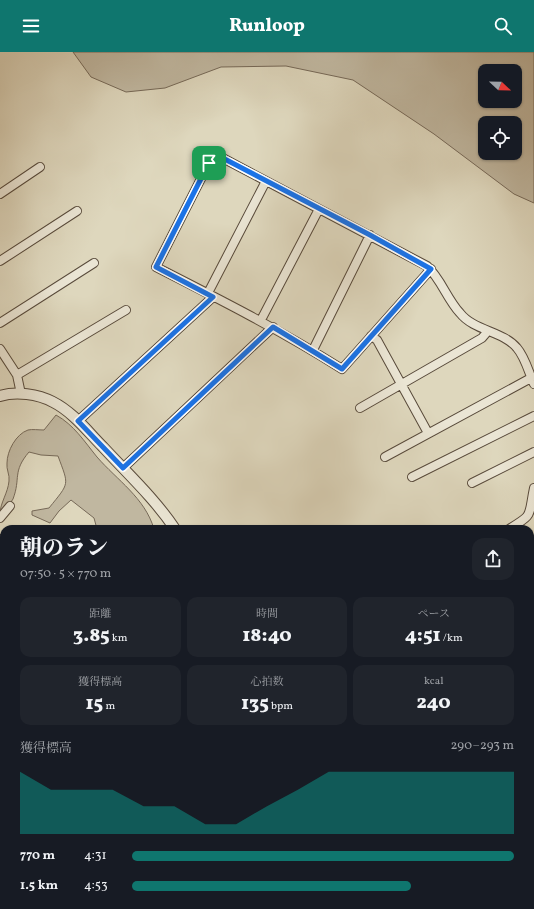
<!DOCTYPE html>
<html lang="ja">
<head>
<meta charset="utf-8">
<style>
  body { margin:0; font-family:Vollkorn,"Noto Serif JP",serif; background:#20242c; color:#f1f3f6; height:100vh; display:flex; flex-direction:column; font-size:15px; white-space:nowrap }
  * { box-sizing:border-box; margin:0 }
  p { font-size:13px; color:#9ea1a6 }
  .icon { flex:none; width:22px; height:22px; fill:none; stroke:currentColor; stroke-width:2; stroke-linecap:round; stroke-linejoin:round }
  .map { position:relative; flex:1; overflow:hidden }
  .drawer { position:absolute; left:0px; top:473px; width:534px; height:384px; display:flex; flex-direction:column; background:#171b24; border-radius:12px 12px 0 0; box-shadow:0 1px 3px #0004 }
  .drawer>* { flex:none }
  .needle { width:26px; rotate:112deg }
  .buttons { position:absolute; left:478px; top:12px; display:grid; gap:8px }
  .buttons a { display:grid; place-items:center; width:44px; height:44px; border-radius:8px; background:#171b24; box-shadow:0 1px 3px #0004; font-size:20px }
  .pin { position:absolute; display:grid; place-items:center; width:34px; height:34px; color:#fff; margin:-17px; border-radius:8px; box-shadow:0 2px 6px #0006 }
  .round { display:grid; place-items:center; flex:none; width:42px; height:42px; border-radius:12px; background:#20242c }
  .overview { display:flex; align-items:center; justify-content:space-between; height:68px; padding:0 20px }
  h1 { font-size:22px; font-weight:800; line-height:30px }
  .metrics { display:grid; grid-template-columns:repeat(3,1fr); gap:6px; height:68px; padding:4px 20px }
  .metrics div { display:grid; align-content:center; border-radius:10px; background:#20242c; text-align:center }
  .metrics b { font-size:20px; font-weight:800 }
  .metrics small { font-size:11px; font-weight:400 }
  .metrics p { font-size:11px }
  .chart { height:112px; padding:8px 20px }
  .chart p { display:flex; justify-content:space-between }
  .chart svg { width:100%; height:72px; margin-top:4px; fill:#0f766e; opacity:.7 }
  ul { padding:0 20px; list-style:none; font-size:13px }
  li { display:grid; grid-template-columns:64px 48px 1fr; align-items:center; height:30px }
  li i { height:10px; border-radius:5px; background:#0f766e }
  header { display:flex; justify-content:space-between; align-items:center; height:52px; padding:0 20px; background:#0f766e; color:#fff; font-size:18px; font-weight:800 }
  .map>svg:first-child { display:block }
</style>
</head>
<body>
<header><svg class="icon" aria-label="menu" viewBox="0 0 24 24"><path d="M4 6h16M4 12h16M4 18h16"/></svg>Runloop<svg class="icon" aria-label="search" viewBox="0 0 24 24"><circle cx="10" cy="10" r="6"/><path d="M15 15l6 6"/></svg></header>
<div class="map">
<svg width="534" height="857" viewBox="0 0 534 857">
  <rect width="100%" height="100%" fill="#ded7bd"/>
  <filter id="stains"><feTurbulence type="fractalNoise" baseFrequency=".005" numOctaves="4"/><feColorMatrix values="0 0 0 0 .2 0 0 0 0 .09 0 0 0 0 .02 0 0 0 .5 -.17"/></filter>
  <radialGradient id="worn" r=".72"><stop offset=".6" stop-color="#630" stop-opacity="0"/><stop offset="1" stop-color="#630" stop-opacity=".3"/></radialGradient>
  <path fill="#c0b7a0" stroke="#766958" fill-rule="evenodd" d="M73 0H534V151L514 142 434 82 353 28 286 14 221 15 165 36 126 40 91 25ZM485 19H515V49H485ZM485 71H515V101H485Z
    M56 363C74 373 84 389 97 405 117 428 145 446 154 477H97L94 466 71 448 59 459 50 471 32 463V459L49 456C70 430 69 434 58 404L41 403 29 400C12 420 21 426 13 447 10 453 4 457 0 462 0 451 8 441 9 429 10 423 6 417 7 411 7 399 16 382 28 378 32 377 39 378 44 378Z"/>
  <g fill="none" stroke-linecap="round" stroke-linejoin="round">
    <g stroke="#584a3b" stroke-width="10">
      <path id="minor" d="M0 142 40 115
        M0 209 77 159
        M431 217 342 317C282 279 219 247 156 215L209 111 217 103 427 214C441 227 447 247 460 261 474 279 503 279 517 296 525 305 529 321 534 332
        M208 241 266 129
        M261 268 319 157
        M0 271 94 211
        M371 284 377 288 428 381
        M0 297 17 323 21 342
        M313 298 370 183
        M17 323 126 258
        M360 356 482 286 488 279
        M78 369 213 245
        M385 405 531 326
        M123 416 273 275
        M412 425 534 364
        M472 431 534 400
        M0 466 10 454
        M509 477C534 462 528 465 534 436
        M0 487H4
        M0 526 4 527
        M0 573 4 574
        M0 627H4
        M0 673 4 672
        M530 675 534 664
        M0 727 4 728
        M530 733 534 734
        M0 778 4 784
        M0 834 4 831
        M530 836 534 838
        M52 853 53 854
        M138 853 141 857
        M176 857 180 853
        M217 857 220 853
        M279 857 280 853
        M334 857 335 853
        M388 857 390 853
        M528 857 534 852"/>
    </g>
    <g stroke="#584a3b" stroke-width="12">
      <path id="tertiary" d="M0 344C16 339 38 342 53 350 73 360 88 380 103 395 128 422 155 447 175 477
        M530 548 534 549
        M102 857 107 853"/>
    </g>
    <use href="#minor" stroke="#eae5d4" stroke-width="8"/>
    <use href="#tertiary" stroke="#eae5d4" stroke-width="10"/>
  </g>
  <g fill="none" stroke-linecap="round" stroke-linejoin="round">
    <g stroke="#fff" stroke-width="8">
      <path id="route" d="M217 103 370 183 431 217 342 317 273 275 123 416 78 369 213 245 156 215 209 111Z"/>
    </g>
    <use href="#route" stroke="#1a73e8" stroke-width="5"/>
  </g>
  <rect width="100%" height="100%" filter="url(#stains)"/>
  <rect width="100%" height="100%" fill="url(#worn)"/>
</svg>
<div class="buttons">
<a><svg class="needle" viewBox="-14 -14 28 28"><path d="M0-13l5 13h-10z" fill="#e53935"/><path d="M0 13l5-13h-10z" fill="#9ea1a6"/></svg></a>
<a><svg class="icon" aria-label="locate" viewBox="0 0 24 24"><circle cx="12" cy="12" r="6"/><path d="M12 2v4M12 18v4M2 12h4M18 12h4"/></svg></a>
</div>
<div class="pin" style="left:209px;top:111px;background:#1e9e55"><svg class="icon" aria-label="arrive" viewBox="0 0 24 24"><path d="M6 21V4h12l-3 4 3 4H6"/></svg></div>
<section class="drawer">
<div class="overview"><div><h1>朝のラン</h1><p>07:50 · 5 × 770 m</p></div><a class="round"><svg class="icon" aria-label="share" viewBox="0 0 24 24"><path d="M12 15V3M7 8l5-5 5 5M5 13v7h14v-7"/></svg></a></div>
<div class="metrics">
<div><p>距離</p><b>3.85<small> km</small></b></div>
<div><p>時間</p><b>18:40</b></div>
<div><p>ペース</p><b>4:51<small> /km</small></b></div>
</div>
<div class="metrics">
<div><p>獲得標高</p><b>15<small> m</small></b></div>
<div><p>心拍数</p><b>135<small> bpm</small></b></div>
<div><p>kcal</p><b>240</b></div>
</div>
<div class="chart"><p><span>獲得標高</span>290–293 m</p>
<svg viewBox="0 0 160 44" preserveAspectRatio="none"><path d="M0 44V6L10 17L20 17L30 17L40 27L50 27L60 38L70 38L80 27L90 17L100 6L110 6L120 6L130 6L140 6L150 6L160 6V44z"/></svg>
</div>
<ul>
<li><b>770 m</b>4:31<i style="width:100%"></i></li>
<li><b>1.5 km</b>4:53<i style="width:73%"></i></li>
</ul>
</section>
</div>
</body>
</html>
